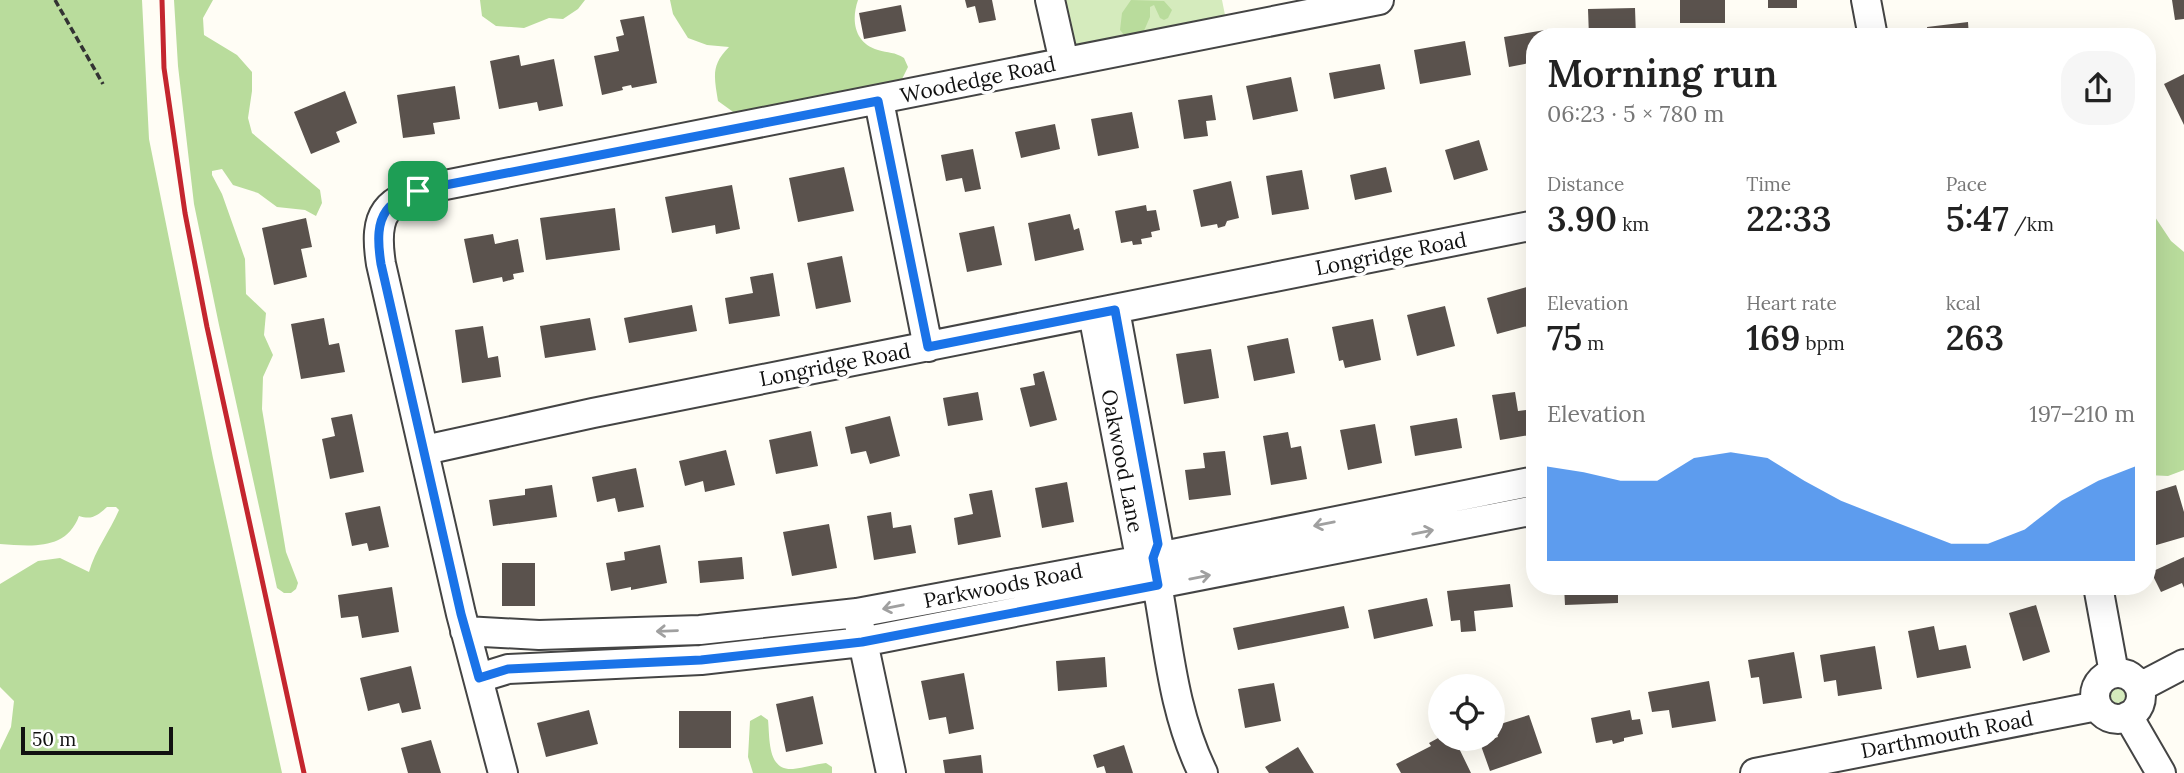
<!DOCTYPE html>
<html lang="en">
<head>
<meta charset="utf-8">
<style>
  body { margin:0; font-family:Lora,serif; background:#f6f6f6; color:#222; height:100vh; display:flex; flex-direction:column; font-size:26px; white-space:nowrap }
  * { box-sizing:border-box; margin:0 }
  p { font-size:23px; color:#767676 }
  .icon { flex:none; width:38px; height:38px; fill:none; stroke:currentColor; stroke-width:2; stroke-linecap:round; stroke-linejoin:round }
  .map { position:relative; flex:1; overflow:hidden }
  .sheet { position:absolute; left:1526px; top:28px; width:630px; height:567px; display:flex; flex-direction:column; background:#fff; border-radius:28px; box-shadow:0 7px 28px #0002 }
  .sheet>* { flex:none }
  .fabs { position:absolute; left:1428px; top:674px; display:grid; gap:14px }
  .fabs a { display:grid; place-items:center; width:77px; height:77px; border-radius:50%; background:#fff; box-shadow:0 7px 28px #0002; font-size:35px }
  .scale { position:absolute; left:21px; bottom:18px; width:152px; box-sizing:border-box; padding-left:7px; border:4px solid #111; border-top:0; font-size:19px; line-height:24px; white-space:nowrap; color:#111; -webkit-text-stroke:5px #fff; paint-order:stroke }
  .pin { position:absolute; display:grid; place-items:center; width:60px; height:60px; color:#fff; margin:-30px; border-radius:14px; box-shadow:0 4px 10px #0006 }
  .round { display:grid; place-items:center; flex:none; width:74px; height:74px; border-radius:28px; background:#f6f6f6 }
  .overview { display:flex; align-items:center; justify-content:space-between; height:119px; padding:0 21px }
  h1 { font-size:38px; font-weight:600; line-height:52px }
  .stats { display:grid; grid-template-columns:repeat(3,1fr); gap:10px; height:119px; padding:7px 21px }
  .stats div { display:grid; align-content:center }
  .stats b { font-size:35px; font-weight:600 }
  .stats small { font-size:19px; font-weight:400 }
  .stats p { font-size:19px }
  .chart { height:196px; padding:14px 21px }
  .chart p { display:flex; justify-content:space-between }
  .chart svg { width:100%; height:126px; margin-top:7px; fill:#1a73e8; opacity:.7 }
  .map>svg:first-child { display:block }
</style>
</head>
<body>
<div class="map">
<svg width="2184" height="773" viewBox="0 0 2184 773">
  <rect width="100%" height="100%" fill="#fffdf5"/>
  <path fill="#d5ebbd" d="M1050 0H1222L1228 30 1064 62Z
    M2095 696a23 23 0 1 1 46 0a23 23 0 1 1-46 0Z"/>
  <path fill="#b9dc9c" d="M0 0H142L149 139 213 458 282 773H0V750L11 727 14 701 0 687V584L38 561 60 558 89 572C95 550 110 531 119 510L116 507H107C97 516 92 520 79 516 66 551 31 546 0 544Z
    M174 0H213L203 18 204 35 237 55 252 72V91L248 118 252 133 320 190 322 203 316 216 305 210 277 207 258 193 233 185 222 169 212 171V175L222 194 245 259 246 294 266 313 264 335 273 355 263 377 262 409 286 552 298 583 296 589 291 593H284L277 588 219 325 194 204 178 66Z
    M480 0H585L578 9 563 19 549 18 524 28 496 26 482 16Z
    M670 0H858C851 20 854 43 878 50 888 53 895 52 904 58L908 67 902 79 883 90 736 114 718 101C714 76 711 65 729 47L707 45 688 38 673 14Z
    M1131 0 1164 1 1172 10 1168 18 1164 20 1160 18 1154 5 1150 7V17L1143 33 1125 36 1120 30 1122 13Z
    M2147 205 2171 241 2184 252V470L2168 476 2147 475V455L2155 444 2149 423 2150 396 2147 388Z
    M761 715 768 720C770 738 767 771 793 769 804 768 815 764 826 763L832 767V773H753L748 757 750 721Z"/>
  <path fill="#5a524d" d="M965 0H992L996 20 979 23 975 6 967 8Z
    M1680 0H1725V23H1680Z
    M1768 0H1797V8H1768Z
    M2172 0H2184V19L2175 20Z
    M901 5 906 31 864 39 859 13Z
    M1635 8 1636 37H1589L1588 9Z
    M644 16 657 83 632 88 631 85 622 87 623 90 602 95 594 56 619 51 616 37 624 35 620 20Z
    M1968 22 1969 37H1928L1927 27Z
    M1551 29 1553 37H1535V62L1509 67 1504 37Z
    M1465 41 1471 75 1420 84 1414 50Z
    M519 55 521 66 554 59 563 106 539 111 537 102 499 109 490 61Z
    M1380 64 1385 89 1334 99 1329 73Z
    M2184 74V125L2164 84Z
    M1291 77 1298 111 1253 120 1246 86Z
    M455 86 460 119 433 123 435 134 403 138 397 95Z
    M345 91 357 123 336 132 340 142 311 154 294 112Z
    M1212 95 1216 120 1206 121 1208 136 1184 139 1178 100Z
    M1132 112 1139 148 1098 156 1091 119Z
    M1530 121H1535V157H1530Z
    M1055 124 1060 149 1021 158 1015 132Z
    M1479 140 1488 170 1454 180 1445 150Z
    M973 149 981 189 965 192 962 178 946 181 941 155Z
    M844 167 854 211 798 222 789 178Z
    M1386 167 1392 192 1355 200 1350 175Z
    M1302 170 1309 209 1272 215 1266 176Z
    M1231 181 1239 218 1227 221 1225 226 1218 228 1217 224 1201 227 1193 190Z
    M732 185 740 229 716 234 715 225 672 233 665 197Z
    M1146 205 1147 211 1156 210 1160 230 1151 232 1152 237 1141 239 1142 244 1133 245 1132 241 1121 243 1115 211Z
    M615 208 620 250 546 260 540 218Z
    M1070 214 1074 230 1079 228 1084 250 1035 261 1028 223Z
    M306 218 312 247 301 249 307 277 274 285 262 228Z
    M994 226 1002 265 967 272 959 233Z
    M493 234 495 244 518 239 524 272 513 274 514 279 503 282 502 277 473 283 464 239Z
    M842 256 851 302 816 309 807 263Z
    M773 273 780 316 729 324 725 298 753 293 750 277Z
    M1534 285 1535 324 1497 334 1487 298Z
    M692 305 697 331 629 343 624 318Z
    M1445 306 1455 346 1417 356 1407 315Z
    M324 318 329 345 339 343 345 372 301 379 291 324Z
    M590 318 596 350 545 358 540 326Z
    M1373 319 1381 360 1345 368 1343 360 1339 361 1332 327Z
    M483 326 488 358 498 356 501 377 462 383 455 330Z
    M1288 338 1295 373 1254 381 1247 346Z
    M1211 349 1219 398 1184 404 1176 354Z
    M1044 371 1057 420 1030 427 1020 388 1035 385 1033 374Z
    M978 392 983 420 948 426 943 398Z
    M1515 392 1518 411 1535 409V434L1500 440 1492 395Z
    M352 414 364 472 330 479 322 439 335 436 331 418Z
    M890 416 900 456 870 464 866 451 851 454 845 427Z
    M1457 418 1462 448 1415 456 1410 426Z
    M1375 424 1382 463 1348 470 1340 430Z
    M811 431 818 466 776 474 769 440Z
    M1288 432 1291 448 1301 446 1307 479 1271 485 1263 436Z
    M726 450 735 485 705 492 703 481 685 486 679 461Z
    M1225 451 1231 495 1189 500 1185 470 1205 468 1203 453Z
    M636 468 644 507 618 512 615 498 597 502 592 477Z
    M1067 482 1074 522 1042 528 1035 488Z
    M552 485 557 517 493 526 489 500 525 495V489Z
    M2176 485 2184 512V537L2153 546 2147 530V494Z
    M992 490 1001 537 958 545 954 518 973 514 969 494Z
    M380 506 389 547 369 551 367 543 352 546 345 513Z
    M891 512 893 528 911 525 916 553 874 560 867 516Z
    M829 524 837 568 792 576 783 532Z
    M660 545 667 583 631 590V587L611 591 606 563 625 560 624 552Z
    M742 557 744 579 700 583 698 561Z
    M2184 557V588L2182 583 2161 592 2151 572Z
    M502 563H535V606H502Z
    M1510 584 1513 607 1474 611 1476 631 1461 632 1460 620 1451 621 1447 591Z
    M1564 586H1618V603L1565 605Z
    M392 587 399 632 362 638 358 616 341 618 338 595Z
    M1427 598 1433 626 1374 639 1368 610Z
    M2036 605 2050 652 2023 661 2009 613Z
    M1344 606 1349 628 1238 650 1233 628Z
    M1934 626 1939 650 1966 645 1971 668 1917 678 1908 631Z
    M1875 646 1882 689 1838 696 1836 680 1824 682 1820 655Z
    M1794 652 1802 698 1763 704 1759 677 1751 678 1748 660Z
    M1105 657 1107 687 1058 691 1056 661Z
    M411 666 421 709 402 713 399 703 368 711 360 678Z
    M964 673 974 729 949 734 946 717 929 720 921 681Z
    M1709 681 1716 721 1672 728 1669 710 1652 712 1648 692Z
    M1274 683 1281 721 1245 728 1238 689Z
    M813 696 823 744 786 752 776 704Z
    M589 710 598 744 546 757 537 723Z
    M1630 710 1632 720 1640 719 1643 734 1624 738V741L1613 744 1612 740 1596 743 1591 718Z
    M679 711H731V748H679Z
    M1529 715 1542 753 1490 771 1480 743 1498 737 1494 726Z
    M1440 737 1454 738 1471 773H1401L1396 764 1431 746 1429 743Z
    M431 740 441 773H408L401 748Z
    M1124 745 1133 773H1106L1104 766 1097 768 1093 755Z
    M1298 747 1314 773H1269L1265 767Z
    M981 755 983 773H945L943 760Z"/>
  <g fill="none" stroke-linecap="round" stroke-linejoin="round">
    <g stroke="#444" stroke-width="32">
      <path id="minor" d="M1050 0 1064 62
        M1866 0 1873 37
        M879 101 928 347
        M1093 314 1138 547 1153 558 1158 544 1115 310
        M425 450 593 413 1535 225
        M1154 568C1168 637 1171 708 1203 773
        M2098 586 2114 673
        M859 623 891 773
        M465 631 539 635 700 630 857 613 1153 558 1535 481
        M2095 696a23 23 0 1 1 46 0a23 23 0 1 1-46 0Z
        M479 678 508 669 701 660 862 642 1535 510
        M2140 687 2184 664
        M2128 716 2161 773
        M503 773 461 614 381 264C373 213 385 199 435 187L1379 0
        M1755 773 2097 706"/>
    </g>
    <path stroke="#333" stroke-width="3.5" stroke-dasharray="7 3.5" stroke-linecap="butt" d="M55 0 103 84"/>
    <use href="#minor" stroke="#fff" stroke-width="28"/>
    <path stroke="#c4262e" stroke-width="5" d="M162 0 164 68 185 213 207 327 304 773"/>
  </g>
  <defs><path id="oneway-shaft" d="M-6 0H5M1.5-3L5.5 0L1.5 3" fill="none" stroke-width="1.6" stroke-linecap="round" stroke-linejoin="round" transform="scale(1.75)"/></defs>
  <g stroke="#a0a0a0">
    <use href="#oneway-shaft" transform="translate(1324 524) rotate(169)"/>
    <use href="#oneway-shaft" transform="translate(1423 532) rotate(-11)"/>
    <use href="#oneway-shaft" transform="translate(1200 577) rotate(-11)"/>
    <use href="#oneway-shaft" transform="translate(893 607) rotate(169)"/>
    <use href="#oneway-shaft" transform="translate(667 631) rotate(178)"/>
  </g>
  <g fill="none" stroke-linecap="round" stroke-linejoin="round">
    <g stroke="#fff" stroke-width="14">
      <path id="route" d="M878 101 928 347 1115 310 1158 544 1153 558 1158 585 862 642 701 660 508 669 479 678 461 614 381 264C373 213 385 199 435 187Z"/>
    </g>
    <use href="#route" stroke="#1a73e8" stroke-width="9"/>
  </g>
  <g text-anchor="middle" stroke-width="7" stroke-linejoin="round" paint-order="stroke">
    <g font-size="21" fill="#111" stroke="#fff">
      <text transform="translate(978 80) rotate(-12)" y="7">Woodedge Road</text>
      <text transform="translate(1391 254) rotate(-11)" y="7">Longridge Road</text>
      <text transform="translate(835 365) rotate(-11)" y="7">Longridge Road</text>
      <text transform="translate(1122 461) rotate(79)" y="7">Oakwood Lane</text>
      <text transform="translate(1003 586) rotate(-11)" y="7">Parkwoods Road</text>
      <text transform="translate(1947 735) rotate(-11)" y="7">Darthmouth Road</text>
    </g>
  </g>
</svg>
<div class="fabs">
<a><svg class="icon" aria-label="locate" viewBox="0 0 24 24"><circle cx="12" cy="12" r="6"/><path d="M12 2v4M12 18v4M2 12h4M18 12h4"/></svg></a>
</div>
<div class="scale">50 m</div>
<div class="pin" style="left:418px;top:191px;background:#1e9e55"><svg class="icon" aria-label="arrive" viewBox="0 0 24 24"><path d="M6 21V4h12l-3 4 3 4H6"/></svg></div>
<section class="sheet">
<div class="overview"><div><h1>Morning run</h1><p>06:23 · 5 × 780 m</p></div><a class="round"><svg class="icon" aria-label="share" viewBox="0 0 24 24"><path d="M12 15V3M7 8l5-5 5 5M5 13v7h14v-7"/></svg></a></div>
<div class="stats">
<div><p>Distance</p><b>3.90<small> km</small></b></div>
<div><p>Time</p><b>22:33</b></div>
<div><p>Pace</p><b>5:47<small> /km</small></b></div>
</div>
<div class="stats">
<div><p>Elevation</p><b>75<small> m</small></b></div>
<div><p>Heart rate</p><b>169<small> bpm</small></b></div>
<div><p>kcal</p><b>263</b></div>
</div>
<div class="chart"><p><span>Elevation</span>197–210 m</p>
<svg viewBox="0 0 160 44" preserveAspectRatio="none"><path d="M0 44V11L10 13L20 16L30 16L40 8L50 6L60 8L70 16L80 23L90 28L100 33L110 38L120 38L130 33L140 23L150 16L160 11V44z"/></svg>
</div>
</section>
</div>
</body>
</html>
